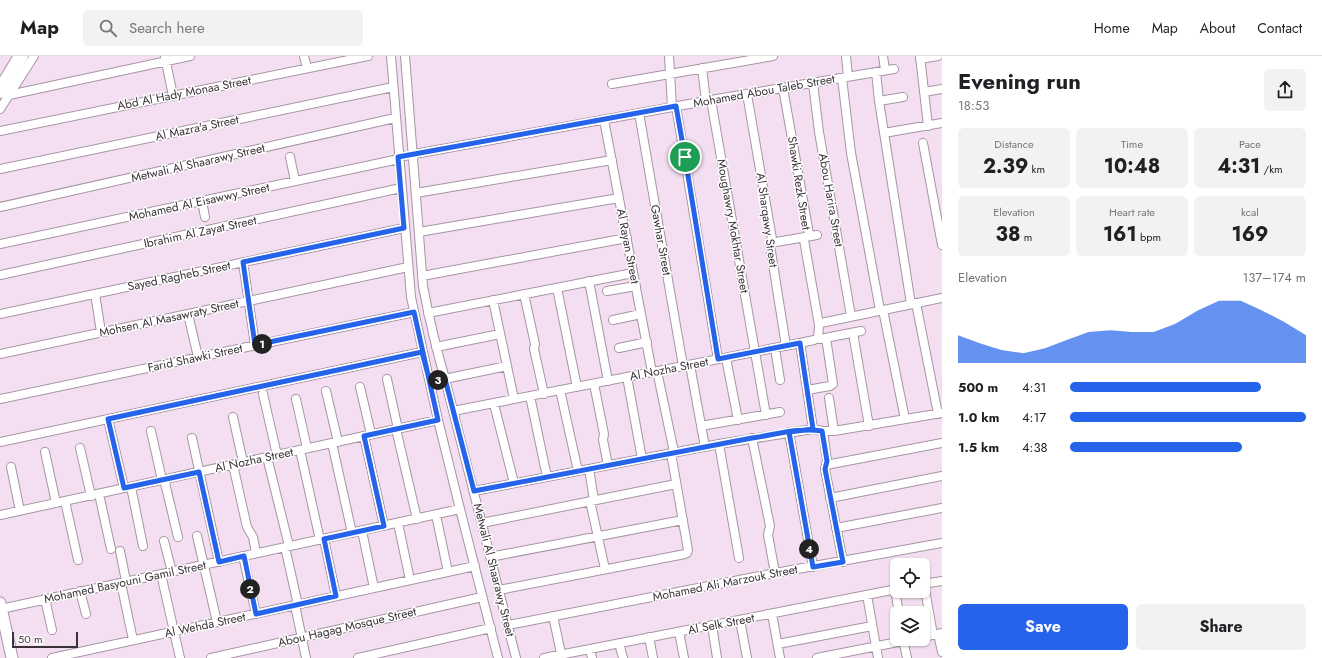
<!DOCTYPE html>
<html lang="en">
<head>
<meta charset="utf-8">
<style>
  body { margin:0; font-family:Jost,sans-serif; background:#f2f2f2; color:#202124; height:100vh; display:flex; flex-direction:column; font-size:15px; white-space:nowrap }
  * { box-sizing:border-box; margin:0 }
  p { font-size:13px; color:#757577 }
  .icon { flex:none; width:22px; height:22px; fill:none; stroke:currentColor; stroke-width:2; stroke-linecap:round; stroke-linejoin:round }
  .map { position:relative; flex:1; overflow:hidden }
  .side { display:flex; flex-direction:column; background:#fff; width:380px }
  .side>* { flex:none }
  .controls { position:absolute; left:890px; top:502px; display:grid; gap:8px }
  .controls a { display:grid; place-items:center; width:40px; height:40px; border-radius:6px; background:#fff; box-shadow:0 1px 3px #0004; font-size:20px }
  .scale { position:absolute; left:12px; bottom:10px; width:66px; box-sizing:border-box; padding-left:4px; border:2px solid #3a3239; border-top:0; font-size:11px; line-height:14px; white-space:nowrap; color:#3a3239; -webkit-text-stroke:3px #fff; paint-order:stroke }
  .pin { position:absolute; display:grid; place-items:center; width:34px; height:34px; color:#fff; margin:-17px; border:2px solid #fff; border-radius:50%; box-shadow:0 1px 4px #0007 }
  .km { position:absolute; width:20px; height:20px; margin:-10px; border-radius:50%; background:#222; color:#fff; font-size:11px; line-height:20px; text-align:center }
  .round { display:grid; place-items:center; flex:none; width:42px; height:42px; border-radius:6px; background:#f2f2f2 }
  .overview { display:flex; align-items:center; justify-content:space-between; height:68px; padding:0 16px }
  h1 { font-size:22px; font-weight:700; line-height:30px }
  .figures { display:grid; grid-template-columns:repeat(3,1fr); gap:6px; height:68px; padding:4px 16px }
  .figures div { display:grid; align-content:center; border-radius:6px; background:#f2f2f2; text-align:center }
  .figures b { font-size:20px; font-weight:700 }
  .figures small { font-size:11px; font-weight:400 }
  .figures p { font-size:11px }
  .chart { height:112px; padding:8px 16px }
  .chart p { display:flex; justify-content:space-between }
  .chart svg { width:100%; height:72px; margin-top:4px; fill:#2563eb; opacity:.7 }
  .cta { display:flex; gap:8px; margin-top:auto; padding:8px 16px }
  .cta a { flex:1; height:46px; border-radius:6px; background:#2563eb; color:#fff; font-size:16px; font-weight:700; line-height:46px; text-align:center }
  .cta a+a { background:#f2f2f2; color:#202124 }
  ul { padding:0 16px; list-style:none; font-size:13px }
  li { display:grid; grid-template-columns:64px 48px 1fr; align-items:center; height:30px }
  li i { height:10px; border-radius:5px; background:#2563eb }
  header { display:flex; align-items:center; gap:24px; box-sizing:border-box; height:56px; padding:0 20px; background:#fff; border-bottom:1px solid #e0e0e0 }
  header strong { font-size:19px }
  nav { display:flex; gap:22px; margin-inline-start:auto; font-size:14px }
  .search { width:280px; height:36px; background:#f2f2f2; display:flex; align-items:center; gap:10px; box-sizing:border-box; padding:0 14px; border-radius:6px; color:#757577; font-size:15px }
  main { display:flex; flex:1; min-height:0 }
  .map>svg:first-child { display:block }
</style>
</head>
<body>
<header>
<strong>Map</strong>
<div class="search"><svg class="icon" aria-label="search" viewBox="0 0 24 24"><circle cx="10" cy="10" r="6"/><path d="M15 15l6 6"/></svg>Search here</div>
<nav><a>Home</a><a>Map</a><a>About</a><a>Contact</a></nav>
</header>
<main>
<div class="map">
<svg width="942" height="602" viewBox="0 0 942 602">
  <rect width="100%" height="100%" fill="#f3dff1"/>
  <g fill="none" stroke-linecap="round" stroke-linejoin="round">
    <g stroke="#a794a4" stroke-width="10">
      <path id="street" d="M304 0 307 12
        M391 0 411 241 438 364 460 453 498 602
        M405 0 423 230C429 262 436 292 445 323L516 602
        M669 0 672 51
        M846 0 848 21
        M883 0 885 14
        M920 0 928 70
        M165 1 173 40
        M920 3 938 0
        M702 12 706 45
        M876 16 879 45 911 248
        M842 22 851 97 880 254
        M813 27 819 76 851 260
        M612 28 773 0
        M783 32 809 178 805 181 804 184 819 269
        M924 36 942 33
        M747 38 772 183 770 189 786 290
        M9 39 190 0
        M711 44 766 359
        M879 45 903 41
        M676 50 718 303
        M0 53 34 0
        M639 57 683 310
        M604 64 652 316
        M0 75 368 0
        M884 77 942 67
        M923 87 942 189
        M290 101 295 125
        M398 101 711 44 894 13
        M0 113 393 31
        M416 137 612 104
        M202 145 205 161
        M0 151 395 62
        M419 176 619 142
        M770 187 817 179
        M0 188 399 103
        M243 206 255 289
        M0 219 401 132
        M422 220 627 182
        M589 225 608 325
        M557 232 577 331
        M607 235 636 230
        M95 238 101 276
        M524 238 535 288 534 293 544 338
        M493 244 514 343
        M916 247 938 358
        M883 254 905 363
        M428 257 633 217
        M0 258 404 172
        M188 258 198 301
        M613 264 641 258
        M853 277 869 370
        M820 283 861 275
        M800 287 813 373
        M436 291 500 278
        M619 292 647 286
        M775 292 780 324
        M0 298 408 211
        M726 302 738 364
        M690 309 705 391
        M657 315 674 396
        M627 321 642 403
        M387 323 398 373
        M430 326 507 310
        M594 328 604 378 603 384 608 409
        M360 331 371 378
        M560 334 578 415
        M807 334 830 330 833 328 826 282
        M326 335 338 386
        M263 338 277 399
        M530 340 547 421
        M829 342 834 375
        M0 343 414 256
        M296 343 307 392
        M494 348 514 427
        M453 355 800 287 814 284 818 282 819 269 821 267 942 242
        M233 361 243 406
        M108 363 124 432
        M701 370 780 356
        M396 373 417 463
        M151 375 162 424
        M823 375 827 405 825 413 843 506
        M789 376 813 511
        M364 380 384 470
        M192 382 219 506
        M752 382 770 470 768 479 775 517
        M0 386 422 296
        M332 387 352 477
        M719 388 739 502
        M80 392 91 440
        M300 394 320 484
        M45 396 56 447
        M267 401 289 490
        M233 409 247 471 253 481 256 497
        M826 409 942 387
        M11 411 20 455
        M589 413 594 444
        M164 423 178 481
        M131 431 143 490
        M474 435 719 388 813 373 823 375H834L942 357
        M99 438 111 493
        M830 442 942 420
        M65 445 78 504
        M590 445 605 513
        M0 459 438 364
        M436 459 448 516
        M398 467 410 524
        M482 467 676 428
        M836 472 942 452
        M362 475 374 532
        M197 480 217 566
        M324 483 336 540
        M164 485 172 516
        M285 491 298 549
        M120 495 126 525
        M243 500 256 558
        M490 501 683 464
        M161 518 180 602
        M121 527 133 584
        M923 528 942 525
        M924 528 933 579
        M499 534 685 498 687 497 688 494 671 397
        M895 534 899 557
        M80 535 86 558
        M867 539 878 602
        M45 543 52 574
        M295 549 306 602
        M1 553 460 453
        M772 558 780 602
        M553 560 562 602
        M740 564 747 602
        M508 569 775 517 942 487
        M712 569 717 602
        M679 576 684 602
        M938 578 942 596
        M649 581 653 602
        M923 581 942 577
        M903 583 907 602
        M619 587 623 602
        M778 588 872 570
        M590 593 592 602
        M52 602 475 510
        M211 602 482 541
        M358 602 491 572
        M544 602 897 533
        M817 602 913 583"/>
    </g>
    <g stroke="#a794a4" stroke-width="13">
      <path id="secondary" d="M0 547 12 602"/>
    </g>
    <g stroke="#a794a4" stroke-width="16">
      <path id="highway" d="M0 35 21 0"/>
    </g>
    <use href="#street" stroke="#fff" stroke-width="8"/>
    <use href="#secondary" stroke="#fff" stroke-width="11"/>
    <use href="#highway" stroke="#fff" stroke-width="14"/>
  </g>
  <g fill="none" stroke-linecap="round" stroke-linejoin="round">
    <g stroke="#fff" stroke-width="8">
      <path id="route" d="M685 101 676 50 398 101 404 172 243 206 255 289 414 256 438 364 364 380 384 470 324 483 336 540 256 558 244 500 219 506 199 416 124 432 108 363 422 296 430 326 445 323 474 435 752 382C774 379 800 371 822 375L827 405 825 413 843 506 813 511 789 376 813 373 800 287 718 303 685 101"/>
    </g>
    <use href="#route" stroke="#2563eb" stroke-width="5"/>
  </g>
  <g text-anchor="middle" stroke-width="3" stroke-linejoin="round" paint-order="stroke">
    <g font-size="12" fill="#3a3239" stroke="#fff">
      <text transform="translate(764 35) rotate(-10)" y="4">Mohamed Abou Taleb Street</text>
      <text transform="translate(184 37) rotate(-11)" y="4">Abd Al Hady Monaa Street</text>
      <text transform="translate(197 72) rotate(-12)" y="4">Al Mazra'a Street</text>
      <text transform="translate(198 107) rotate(-13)" y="4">Metwali Al Shaarawy Street</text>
      <text transform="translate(799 127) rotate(81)" y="4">Shawki Rezk Street</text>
      <text transform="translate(831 144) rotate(80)" y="4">Abou Harira Street</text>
      <text transform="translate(199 146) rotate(-12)" y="4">Mohamed Al Eisawwy Street</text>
      <text transform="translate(767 164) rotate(82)" y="4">Al Sharqawy Street</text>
      <text transform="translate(733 170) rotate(80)" y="4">Moughawry Mokhtar Street</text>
      <text transform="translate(200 176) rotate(-12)" y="4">Ibrahim Al Zayat Street</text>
      <text transform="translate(661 184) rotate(80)" y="4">Gawhar Street</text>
      <text transform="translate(628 190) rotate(79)" y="4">Al Rayan Street</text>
      <text transform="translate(179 220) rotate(-12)" y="4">Sayed Ragheb Street</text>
      <text transform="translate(169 262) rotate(-12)" y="4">Mohsen Al Masawraty Street</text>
      <text transform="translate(195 302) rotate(-12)" y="4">Farid Shawki Street</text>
      <text transform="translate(669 313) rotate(-11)" y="4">Al Nozha Street</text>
      <text transform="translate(254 404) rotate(-12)" y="4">Al Nozha Street</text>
      <text transform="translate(494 514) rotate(76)" y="4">Metwali Al Shaarawy Street</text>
      <text transform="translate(125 526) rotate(-12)" y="4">Mohamed Basyouni Gamil Street</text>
      <text transform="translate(725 527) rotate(-11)" y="4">Mohamed Ali Marzouk Street</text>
      <text transform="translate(721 568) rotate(-11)" y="4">Al Selk Street</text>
      <text transform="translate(205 569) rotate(-12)" y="4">Al Wehda Street</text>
      <text transform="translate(347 571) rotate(-13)" y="4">Abou Hagag Mosque Street</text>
    </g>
  </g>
</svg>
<div class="controls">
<a><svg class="icon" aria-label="locate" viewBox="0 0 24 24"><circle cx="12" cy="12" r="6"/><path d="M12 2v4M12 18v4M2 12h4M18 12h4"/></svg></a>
<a><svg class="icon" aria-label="layers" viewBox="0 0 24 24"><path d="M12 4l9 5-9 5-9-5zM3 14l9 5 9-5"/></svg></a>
</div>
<div class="scale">50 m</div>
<div class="pin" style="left:685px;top:101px;background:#1e9e55"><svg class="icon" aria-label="arrive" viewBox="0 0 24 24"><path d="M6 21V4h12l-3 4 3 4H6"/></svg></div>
<b class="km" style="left:262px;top:288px">1</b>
<b class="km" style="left:250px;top:533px">2</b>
<b class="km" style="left:438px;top:324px">3</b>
<b class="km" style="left:809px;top:493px">4</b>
</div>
<section class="side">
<div class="overview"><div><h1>Evening run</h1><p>18:53</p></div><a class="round"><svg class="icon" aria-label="share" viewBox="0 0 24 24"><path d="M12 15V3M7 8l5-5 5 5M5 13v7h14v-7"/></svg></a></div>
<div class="figures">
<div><p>Distance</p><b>2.39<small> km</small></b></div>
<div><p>Time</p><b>10:48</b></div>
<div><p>Pace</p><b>4:31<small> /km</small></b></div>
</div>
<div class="figures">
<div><p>Elevation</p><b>38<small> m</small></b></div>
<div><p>Heart rate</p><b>161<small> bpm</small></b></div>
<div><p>kcal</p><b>169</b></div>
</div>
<div class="chart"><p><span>Elevation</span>137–174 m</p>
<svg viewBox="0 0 160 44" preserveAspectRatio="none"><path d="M0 44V27L10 32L20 36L30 38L40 35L50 30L60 25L70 24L80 25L90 25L100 20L110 12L120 6L130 6L140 12L150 19L160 27V44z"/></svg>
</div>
<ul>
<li><b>500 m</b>4:31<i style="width:81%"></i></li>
<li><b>1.0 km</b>4:17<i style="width:100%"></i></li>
<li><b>1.5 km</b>4:38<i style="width:73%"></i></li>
</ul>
<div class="cta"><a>Save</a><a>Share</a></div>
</section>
</main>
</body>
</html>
